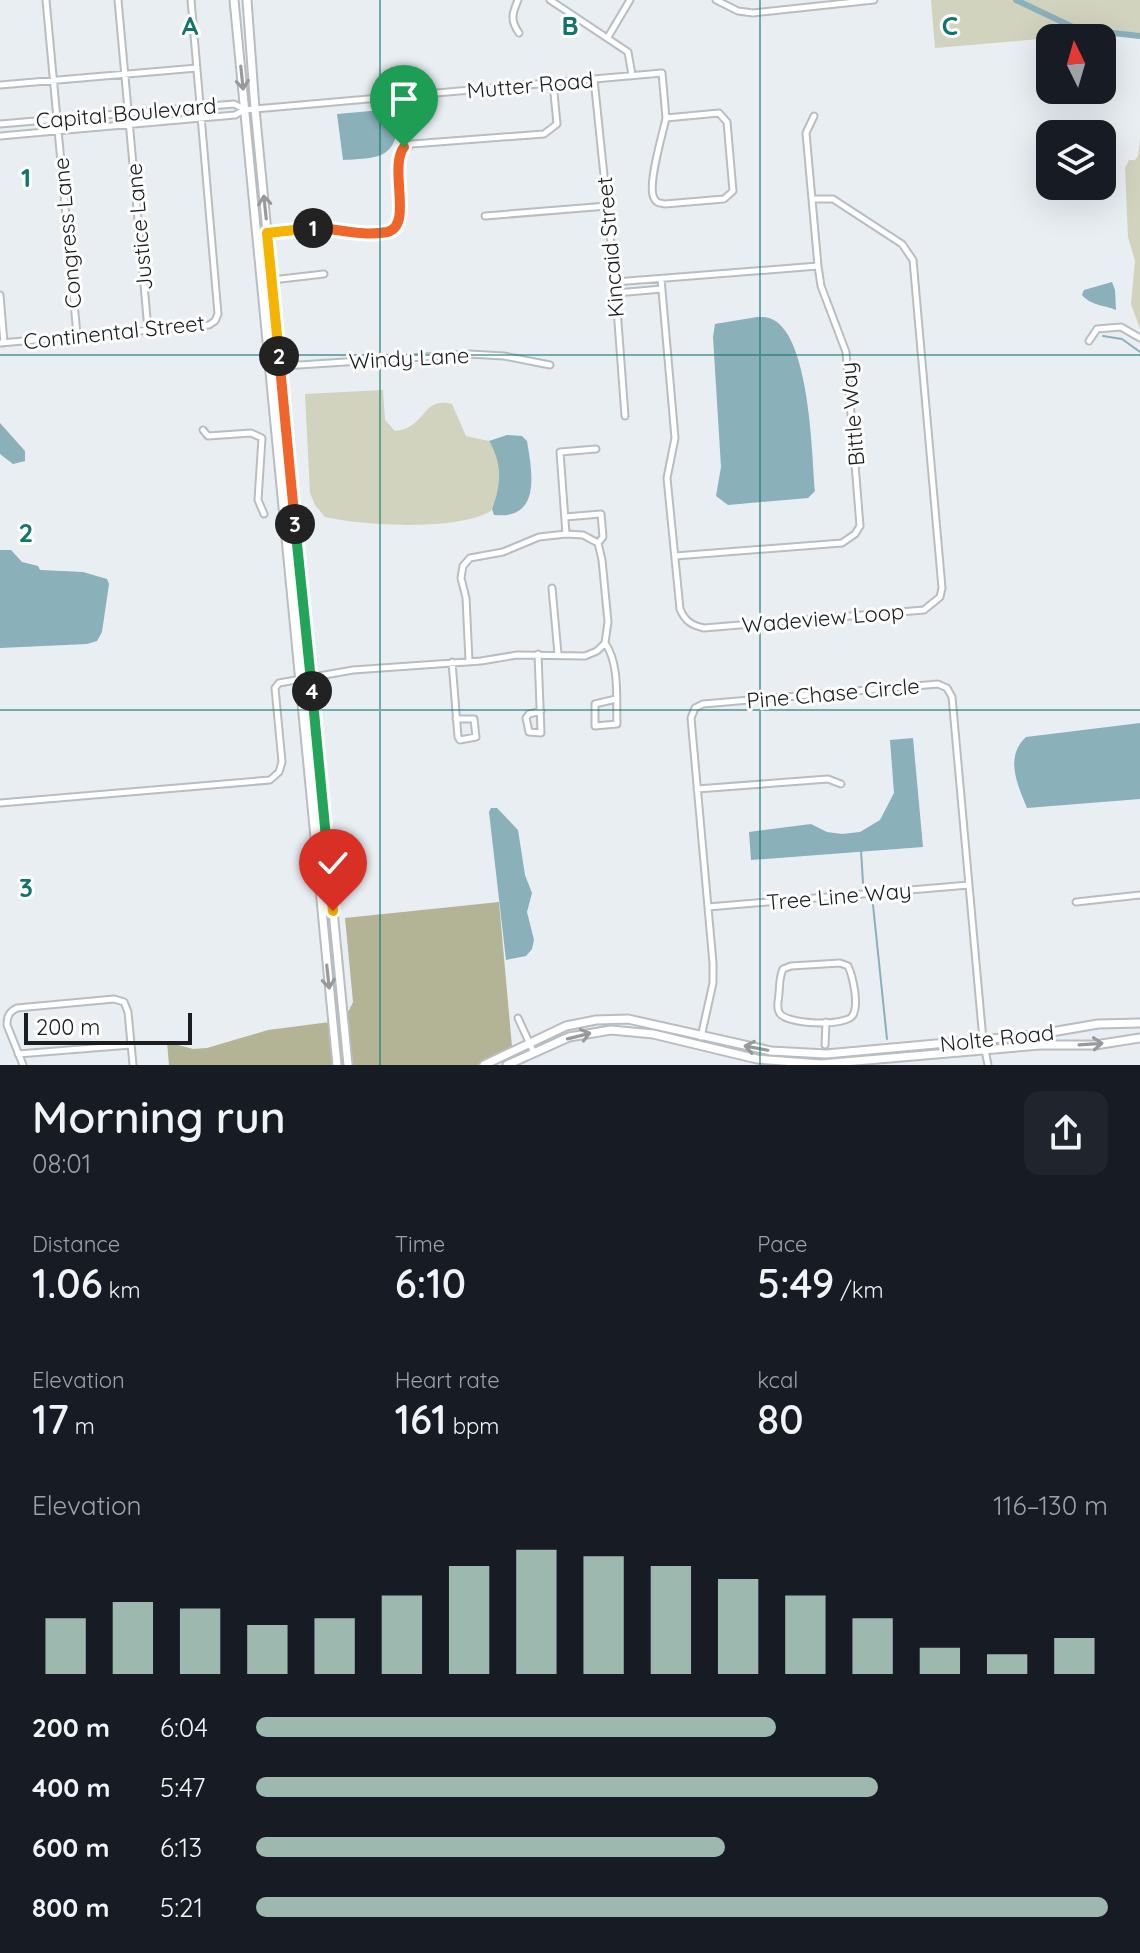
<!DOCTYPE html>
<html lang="en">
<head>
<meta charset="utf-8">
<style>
  body { margin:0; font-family:Quicksand,sans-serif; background:#20242c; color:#f1f3f6; height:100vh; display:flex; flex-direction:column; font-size:30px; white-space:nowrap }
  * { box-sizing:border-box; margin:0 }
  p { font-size:26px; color:#9ea1a6 }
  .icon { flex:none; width:44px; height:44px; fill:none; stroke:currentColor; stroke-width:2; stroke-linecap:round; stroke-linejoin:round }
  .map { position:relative; height:1065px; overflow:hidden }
  .details { display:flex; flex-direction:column; background:#171b24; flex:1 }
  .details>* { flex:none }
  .needle { width:52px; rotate:355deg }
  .fabs { position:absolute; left:1036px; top:24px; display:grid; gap:16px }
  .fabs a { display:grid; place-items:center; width:80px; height:80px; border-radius:16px; background:#171b24; box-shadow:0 8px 32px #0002; font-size:40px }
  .scale { position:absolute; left:24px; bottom:20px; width:168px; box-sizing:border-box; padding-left:8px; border:4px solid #1b1d1f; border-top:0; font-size:22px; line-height:28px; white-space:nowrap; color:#1b1d1f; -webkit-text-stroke:6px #fff; paint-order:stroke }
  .pin { position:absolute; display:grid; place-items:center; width:68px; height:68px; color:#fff; margin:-82px -34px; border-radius:50% 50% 50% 0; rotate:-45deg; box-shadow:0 0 8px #0007 }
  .pin .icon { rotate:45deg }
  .km { position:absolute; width:40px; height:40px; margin:-20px; border-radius:50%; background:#222; color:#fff; font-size:22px; line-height:40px; text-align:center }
  .round { display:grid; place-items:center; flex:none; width:84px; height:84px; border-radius:16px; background:#20242c }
  .overview { display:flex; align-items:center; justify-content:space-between; height:136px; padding:0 32px }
  h1 { font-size:44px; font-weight:600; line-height:60px }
  .stats { display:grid; grid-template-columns:repeat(3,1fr); gap:12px; height:136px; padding:8px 32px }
  .stats div { display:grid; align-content:center }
  .stats b { font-size:40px; font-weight:600 }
  .stats small { font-size:22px; font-weight:400 }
  .stats p { font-size:22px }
  .chart { height:224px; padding:16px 32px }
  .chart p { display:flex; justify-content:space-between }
  .chart svg { width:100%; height:144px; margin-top:8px; stroke:#9db8ae; stroke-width:6 }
  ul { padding:0 32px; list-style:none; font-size:26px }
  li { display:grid; grid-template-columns:128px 96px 1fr; align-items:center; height:60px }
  li i { height:20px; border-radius:10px; background:#9db8ae }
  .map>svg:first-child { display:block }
</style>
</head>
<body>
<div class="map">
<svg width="1140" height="1065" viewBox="0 0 1140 1065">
  <rect width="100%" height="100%" fill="#e9eef3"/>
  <path fill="#d1d3bf" d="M931 0H1140V33H1099L1071 25 1040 39 935 48Z
    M1140 138V329L1131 304 1135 261 1128 237 1125 168 1129 160H1135L1138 156Z
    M383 390 385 420 395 431C427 428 421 396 452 404L466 436 489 441C503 464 502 487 491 511 458 531 363 526 325 517L315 505 310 493 305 394Z"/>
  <path fill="#b2b495" d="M499 902 512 1047 477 1065H351L346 1016 353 1002 345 918Z
    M330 1022 334 1065H169L167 1042 193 1049 207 1048 268 1030Z"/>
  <path fill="#8ab0b9" d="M393 109 398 114C398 158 382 158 343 160L337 114Z
    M1112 282 1115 290 1116 310C1105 305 1091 306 1082 295L1084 290Z
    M757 317C761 317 765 317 769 318 810 330 812 455 815 491L808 498 728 505 716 496 721 467 713 337 715 324Z
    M0 423 25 451V461L13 464 0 454Z
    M507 435 522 436 527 441C532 472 542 520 494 515L492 509C501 485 503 465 489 441Z
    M0 550H11L22 562 38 566 40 570 83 572 107 579 109 584 102 632 97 641 87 644 0 648Z
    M1140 723V799L1027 808C1018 786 1004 757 1026 737Z
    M913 738 923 847 751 860 749 832 811 824 827 832 842 834 860 832 880 820 894 793 890 740Z
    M491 808H497L518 830 525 875 532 893 527 912 534 940 532 949 526 956 506 960 489 812Z"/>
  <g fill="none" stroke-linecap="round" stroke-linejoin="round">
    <path stroke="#8ab0b9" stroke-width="2" d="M1103 336 1122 339 1140 352
      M861 850 863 883
      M873 905 887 1039"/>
    <path stroke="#8ab0b9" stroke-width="6" d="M1016 0 1077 29 1140 36"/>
    <g stroke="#b8bdc2" stroke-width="9">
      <path id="street" d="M46 0 77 335
        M118 0 148 329
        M518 0C512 14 510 20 519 33
        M550 0 628 52 632 75
        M716 0 738 11 753 13 874 0
        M608 37 630 0
        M594 79 615 282 625 416
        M0 85 197 68
        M719 113 727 122 733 191 724 199 665 204C660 203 656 203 654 198 647 185 663 133 666 118Z
        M0 124 234 104 244 109
        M0 136 235 115 244 110 255 109 662 73 666 118
        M485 216 607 206
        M267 233C284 231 300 229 317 228 336 228 380 242 395 227 415 207 377 159 412 144L544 134 557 124 553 83
        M661 279 675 438 667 478 680 609C685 621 691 625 704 628L924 610 940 597 942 588 913 260 902 244 833 199H813
        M272 280 324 274
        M615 282 818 266
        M616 293 662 289
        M0 295 4 343
        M1089 341 1097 329 1121 327 1140 338
        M0 343 209 325 215 321 218 314 191 0
        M268 367 469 354 504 356 550 365
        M203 430 208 436 251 433 262 438 258 500 264 514
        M565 517 601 514 603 537 598 543
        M566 534 560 452 596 449
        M675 556 842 543 855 534 860 526 846 352 821 286 818 266 806 133 814 116
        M552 588 558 654
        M605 643C620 664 616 699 617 724L595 726V704L616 699
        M538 654 541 733 529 732 526 718 529 714 541 711
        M452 662 458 737 460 740 476 737 474 719H456
        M697 789 828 779 841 784
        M0 803 270 780 279 772 282 762 275 688 279 683 353 670 481 661 517 655 585 656 597 651 605 643 608 622 602 560 598 543 583 535 566 534 539 537 503 552 470 558 463 566 461 578 466 598 469 661
        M1076 902 1140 895
        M708 907 969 885
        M840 963 848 966C853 977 859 1004 853 1015 847 1027 784 1025 779 1012 776 1006 779 999 779 993 780 984 779 978 783 969L791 966Z
        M518 1018 534 1053
        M701 1037 713 983V963L691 718 695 708 703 704 938 684 947 688 952 697 983 1040 988 1065
        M825 1045 826 1022
        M18 1054 131 1045
        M23 1065 7 1025C7 1016 9 1012 17 1008L114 999 124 1002 128 1012 133 1065"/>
    </g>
    <g stroke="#b8bdc2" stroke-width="11">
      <path id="secondary" d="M234 0 337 1065
        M247 0 255 109 348 1065
        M484 1065 566 1026 596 1020 628 1019 771 1051 826 1054 1034 1035 1098 1024 1140 1023
        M507 1065 569 1037 611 1030 653 1034 757 1059 821 1064 1040 1045H1095L1140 1038"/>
    </g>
    <use href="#street" stroke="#fff" stroke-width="5"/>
    <use href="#secondary" stroke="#fff" stroke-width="7"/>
  </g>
  <defs><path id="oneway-shaft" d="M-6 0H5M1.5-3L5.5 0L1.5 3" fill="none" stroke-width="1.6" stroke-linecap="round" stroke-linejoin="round" transform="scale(2)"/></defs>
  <g stroke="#98999a">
    <use href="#oneway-shaft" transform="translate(242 78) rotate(84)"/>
    <use href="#oneway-shaft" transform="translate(265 207) rotate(-96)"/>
    <use href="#oneway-shaft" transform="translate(328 977) rotate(84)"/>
    <use href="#oneway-shaft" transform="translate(579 1036) rotate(-14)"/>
    <use href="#oneway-shaft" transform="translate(1091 1044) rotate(-4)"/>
    <use href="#oneway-shaft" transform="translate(756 1048) rotate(-169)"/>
  </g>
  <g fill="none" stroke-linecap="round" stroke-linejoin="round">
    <g stroke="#fff" stroke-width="16">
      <path id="split-1" d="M313 228C338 228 361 237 387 232 414 226 388 168 404 147"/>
    </g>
    <g stroke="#fff" stroke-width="16">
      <path id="split-2" d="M279 356 267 233 313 228"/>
    </g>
    <g stroke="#fff" stroke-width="16">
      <path id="split-3" d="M279 356 295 524"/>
    </g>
    <g stroke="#fff" stroke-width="16">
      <path id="split-4" d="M295 524 312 691"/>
    </g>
    <g stroke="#fff" stroke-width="16">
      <path id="split-5" d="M312 691 328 859"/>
    </g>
    <g stroke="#fff" stroke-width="16">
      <path id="split-6" d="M328 859 333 911"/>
    </g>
    <use href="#split-1" stroke="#f0652b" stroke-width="10"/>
    <use href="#split-2" stroke="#f5b400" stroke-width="10"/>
    <use href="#split-3" stroke="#f0652b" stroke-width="10"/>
    <use href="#split-4" stroke="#22a559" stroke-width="10"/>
    <use href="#split-5" stroke="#22a559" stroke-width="10"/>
    <use href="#split-6" stroke="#f5b400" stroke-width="10"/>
  </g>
  <path fill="none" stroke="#0f766e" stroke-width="2" stroke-opacity="0.55" d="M380 0V1065M760 0V1065M0 355H1140M0 710H1140"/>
  <g text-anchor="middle" stroke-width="6" stroke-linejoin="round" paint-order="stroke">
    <g font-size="22" fill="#1b1d1f" stroke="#fff">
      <text transform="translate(530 85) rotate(-5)" y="8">Mutter Road</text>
      <text transform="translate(126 113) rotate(-5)" y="8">Capital Boulevard</text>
      <text transform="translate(139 227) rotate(-95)" y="8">Justice Lane</text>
      <text transform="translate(67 233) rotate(-95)" y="8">Congress Lane</text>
      <text transform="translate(610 247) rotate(-95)" y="8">Kincaid Street</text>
      <text transform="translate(114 332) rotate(-6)" y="8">Continental Street</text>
      <text transform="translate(409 358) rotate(-3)" y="8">Windy Lane</text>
      <text transform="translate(852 414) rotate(-95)" y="8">Bittle Way</text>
      <text transform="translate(823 618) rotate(-5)" y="8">Wadeview Loop</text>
      <text transform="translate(833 693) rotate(-5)" y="8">Pine Chase Circle</text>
      <text transform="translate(839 896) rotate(-5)" y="8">Tree Line Way</text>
      <text transform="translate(997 1038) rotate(-6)" y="8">Nolte Road</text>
    </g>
  </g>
  <g font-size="26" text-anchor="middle" font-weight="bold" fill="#0f766e" stroke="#fff" stroke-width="6" stroke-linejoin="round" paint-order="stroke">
    <text x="190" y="35">A</text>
    <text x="570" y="35">B</text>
    <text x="950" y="35">C</text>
    <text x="26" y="187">1</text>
    <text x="26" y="542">2</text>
    <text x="26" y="897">3</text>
  </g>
</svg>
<div class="fabs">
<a><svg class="needle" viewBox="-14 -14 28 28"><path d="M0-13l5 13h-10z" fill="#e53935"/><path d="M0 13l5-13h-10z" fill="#9ea1a6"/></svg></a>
<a><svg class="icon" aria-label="layers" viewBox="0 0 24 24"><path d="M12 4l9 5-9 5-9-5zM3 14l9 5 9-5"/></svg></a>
</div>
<div class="scale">200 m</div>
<div class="pin" style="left:404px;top:147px;background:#1e9e55"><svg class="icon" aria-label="arrive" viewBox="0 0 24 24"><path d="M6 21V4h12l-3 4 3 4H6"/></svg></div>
<div class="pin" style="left:333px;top:911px;background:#d93025"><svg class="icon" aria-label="check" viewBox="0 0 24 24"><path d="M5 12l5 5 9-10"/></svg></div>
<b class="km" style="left:313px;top:228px">1</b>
<b class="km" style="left:279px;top:356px">2</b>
<b class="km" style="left:295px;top:524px">3</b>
<b class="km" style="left:312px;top:691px">4</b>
</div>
<section class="details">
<div class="overview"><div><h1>Morning run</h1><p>08:01</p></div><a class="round"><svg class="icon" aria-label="share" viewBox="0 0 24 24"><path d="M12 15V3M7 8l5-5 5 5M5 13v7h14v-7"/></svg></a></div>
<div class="stats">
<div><p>Distance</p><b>1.06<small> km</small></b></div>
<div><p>Time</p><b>6:10</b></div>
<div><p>Pace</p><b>5:49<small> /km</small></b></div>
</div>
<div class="stats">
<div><p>Elevation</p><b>17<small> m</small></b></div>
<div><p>Heart rate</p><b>161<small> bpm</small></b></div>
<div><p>kcal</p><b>80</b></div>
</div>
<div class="chart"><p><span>Elevation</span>116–130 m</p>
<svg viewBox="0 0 160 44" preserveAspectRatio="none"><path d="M5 44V27M15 44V22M25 44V24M35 44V29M45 44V27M55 44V20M65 44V11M75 44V6M85 44V8M95 44V11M105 44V15M115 44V20M125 44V27M135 44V36M145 44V38M155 44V33"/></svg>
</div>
<ul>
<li><b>200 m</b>6:04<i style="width:61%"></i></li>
<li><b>400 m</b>5:47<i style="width:73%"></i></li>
<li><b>600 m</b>6:13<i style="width:55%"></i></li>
<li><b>800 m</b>5:21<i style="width:100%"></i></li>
</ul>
</section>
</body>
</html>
